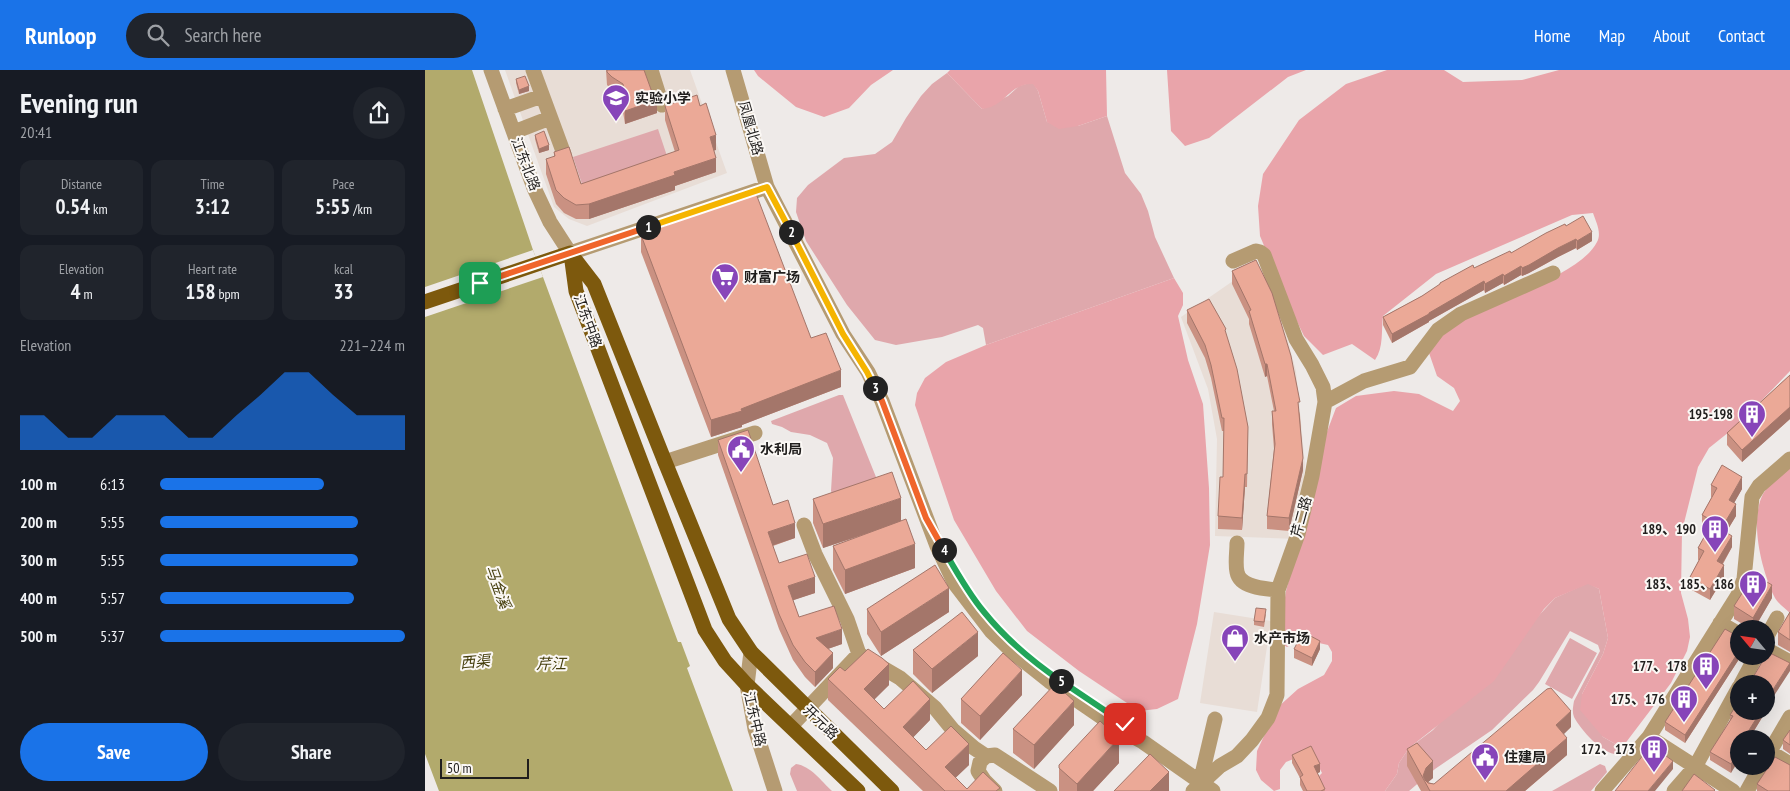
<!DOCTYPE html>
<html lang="en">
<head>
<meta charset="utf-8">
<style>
  body { margin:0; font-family:"PT Sans Narrow","Noto Sans SC",sans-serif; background:#20242c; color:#f1f3f6; height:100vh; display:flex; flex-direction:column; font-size:19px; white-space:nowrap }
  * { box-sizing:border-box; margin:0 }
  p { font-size:16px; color:#9ea1a6 }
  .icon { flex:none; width:28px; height:28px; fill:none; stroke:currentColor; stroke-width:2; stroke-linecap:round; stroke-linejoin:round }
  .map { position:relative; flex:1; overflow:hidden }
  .side { display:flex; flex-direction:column; background:#171b24; width:425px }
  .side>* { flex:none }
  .needle { width:32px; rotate:299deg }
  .tools { position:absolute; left:1305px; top:550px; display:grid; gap:10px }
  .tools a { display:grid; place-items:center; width:45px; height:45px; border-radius:50%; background:#171b24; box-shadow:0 5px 20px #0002; font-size:25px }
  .scale { position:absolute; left:15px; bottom:12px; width:89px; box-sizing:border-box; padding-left:5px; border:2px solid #201e1d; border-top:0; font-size:14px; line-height:18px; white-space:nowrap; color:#201e1d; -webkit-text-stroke:4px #fbf8f5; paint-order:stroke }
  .pin { position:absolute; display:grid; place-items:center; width:42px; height:42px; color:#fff; margin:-21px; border-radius:10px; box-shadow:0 2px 8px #0006 }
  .km { position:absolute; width:25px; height:25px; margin:-12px; border-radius:50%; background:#222; color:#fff; font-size:14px; line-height:25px; text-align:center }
  .round { display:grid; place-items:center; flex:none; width:52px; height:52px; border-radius:26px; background:#20242c }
  .summary { display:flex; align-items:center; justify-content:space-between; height:85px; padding:0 20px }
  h1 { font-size:28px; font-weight:700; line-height:38px }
  .figures { display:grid; grid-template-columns:repeat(3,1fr); gap:8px; height:85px; padding:5px 20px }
  .figures div { display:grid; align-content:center; border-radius:12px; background:#20242c; text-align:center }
  .figures b { font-size:21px; font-weight:700 }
  .figures small { font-size:14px; font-weight:400 }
  .figures p { font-size:14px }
  .chart { height:140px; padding:10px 20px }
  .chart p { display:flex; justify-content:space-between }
  .chart svg { width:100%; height:90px; margin-top:5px; fill:#1a73e8; opacity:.7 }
  .action { display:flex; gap:10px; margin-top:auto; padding:10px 20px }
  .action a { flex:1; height:58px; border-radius:30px; background:#1a73e8; color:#fff; font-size:20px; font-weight:700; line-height:58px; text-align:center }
  .action a+a { background:#20242c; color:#f1f3f6 }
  ul { padding:0 20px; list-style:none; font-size:16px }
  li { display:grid; grid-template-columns:80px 60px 1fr; align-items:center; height:38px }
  li i { height:12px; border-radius:6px; background:#1a73e8 }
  header { display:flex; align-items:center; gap:30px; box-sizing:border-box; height:70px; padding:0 25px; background:#1a73e8; color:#fff }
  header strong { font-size:24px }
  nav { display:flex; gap:28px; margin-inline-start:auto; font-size:18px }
  .search { width:350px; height:45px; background:#20242c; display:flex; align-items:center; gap:12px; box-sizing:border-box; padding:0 18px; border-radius:28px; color:#9ea1a6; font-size:19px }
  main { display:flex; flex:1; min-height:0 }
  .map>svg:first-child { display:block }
</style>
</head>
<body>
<header>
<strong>Runloop</strong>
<div class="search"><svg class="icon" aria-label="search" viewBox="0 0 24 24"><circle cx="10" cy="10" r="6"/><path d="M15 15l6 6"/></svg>Search here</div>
<nav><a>Home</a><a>Map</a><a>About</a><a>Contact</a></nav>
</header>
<main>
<section class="side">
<div class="summary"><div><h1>Evening run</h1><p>20:41</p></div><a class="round"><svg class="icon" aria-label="share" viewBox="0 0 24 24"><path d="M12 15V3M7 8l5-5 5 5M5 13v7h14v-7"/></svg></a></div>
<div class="figures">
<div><p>Distance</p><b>0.54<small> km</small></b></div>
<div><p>Time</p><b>3:12</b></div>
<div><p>Pace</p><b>5:55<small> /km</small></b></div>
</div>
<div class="figures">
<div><p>Elevation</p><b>4<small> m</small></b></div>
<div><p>Heart rate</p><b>158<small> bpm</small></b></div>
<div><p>kcal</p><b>33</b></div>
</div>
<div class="chart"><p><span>Elevation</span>221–224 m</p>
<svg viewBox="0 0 160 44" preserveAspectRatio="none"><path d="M0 44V27L10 27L20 38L30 38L40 27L50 27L60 27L70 38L80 38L90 27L100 17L110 6L120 6L130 17L140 27L150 27L160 27V44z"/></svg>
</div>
<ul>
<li><b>100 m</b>6:13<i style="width:67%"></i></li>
<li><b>200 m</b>5:55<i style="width:81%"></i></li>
<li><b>300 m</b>5:55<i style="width:81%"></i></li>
<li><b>400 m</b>5:57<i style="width:79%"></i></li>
<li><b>500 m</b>5:37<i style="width:100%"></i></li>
</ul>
<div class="action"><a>Save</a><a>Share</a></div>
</section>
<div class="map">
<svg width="1365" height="721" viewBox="0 0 1365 721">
  <rect width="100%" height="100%" fill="#eeeae8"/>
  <path fill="#e8ddd6" d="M80 0H265L302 103 162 156 144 149 129 137Z
    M831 195 854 238 871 301 880 395 873 469 790 466 792 369 783 319 756 247Z
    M789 542 846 551 832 642 775 633Z"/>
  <path fill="#dfa8ac" d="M522 3 557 39 583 26 594 16 601 14H609L613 21 622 52 653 56 682 46 700 103 716 124 723 141 730 167 749 208 561 275 558 258 553 255 517 267 471 275 450 270 422 235 381 171 371 142 372 128 383 115 419 88 450 84 467 72 481 48 496 26 507 14Z
    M233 59 244 92 159 120 148 87Z
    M414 325H418L453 412 408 426 406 421 408 388 402 373 385 365 366 362 357 357 347 354 346 351Z
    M1163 513 1174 519 1183 568 1178 584 1157 624 1178 667 1194 676 1197 681 1195 684C1179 687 1156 660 1149 647 1147 642 1148 637 1149 631L1175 581 1173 575 1145 561 1114 612 1108 620 1067 660 1010 699 984 721H960L972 704 974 693 984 678 1008 660 1119 540 1130 528Z
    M1145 568 1172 583 1147 629 1120 614Z
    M371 694C386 696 396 711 407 721H372L365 704 366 698Z
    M1175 694 1180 696 1182 702 1166 721H1127Z"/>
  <path fill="#e9a4aa" d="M329 0H468L446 15 424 38 399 47 371 37 333 6Z
    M525 0H681L682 46 653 56 634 59 622 52 613 21 608 14C584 13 581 37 557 39L522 3Z
    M742 0H881L863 7 784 68 760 76 746 61Z
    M962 0H1019L1038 12 1097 10 1134 0H1365V301L1314 354 1284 378 1273 397 1257 461 1256 523 1263 549 1265 567 1262 581 1246 613 1199 675 1194 676 1178 667 1155 640 1157 624 1178 584 1183 568 1174 519 1163 514 1130 528 1119 539 1069 611 984 678 974 693 972 704 960 721H898L893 707 897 703 886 682 861 692 855 700V719L849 721 836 710 831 700 832 681 852 638 873 619 899 605 907 591V582L903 575 876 569 862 577 857 574 854 566 861 521 884 434 900 367 911 338 931 326 969 321 994 324 1028 341 1035 331 1029 318 1012 306 1003 280C1013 268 1023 257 1036 249 1070 227 1153 208 1172 172 1177 163 1171 152 1168 143L1147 145 1011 204 958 246C956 261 959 277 950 290L927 274 898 285 879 266 864 235 835 166 833 136 838 104 874 50 921 14Z
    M749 208 758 223V235L753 246 763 290 778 334 784 418 785 475 772 554 753 629 732 639 714 641 654 601 602 561 571 521 529 450 490 335 492 323 500 308 521 292 561 275Z
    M1365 396V543C1360 538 1352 533 1349 526 1337 501 1324 451 1338 424 1344 413 1356 404 1365 396Z"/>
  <path fill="#b2aa6c" d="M0 0H47L108 180 253 572H256L265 596 262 598 308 721H14L0 684Z"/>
  <path fill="#eeeae8" d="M108 180 118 207 0 247V217Z"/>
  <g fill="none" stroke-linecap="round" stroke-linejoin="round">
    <path stroke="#b59b72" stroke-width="15" d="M66 0 109 118 125 152 145 183 342 117
      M108 0 139 84
      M226 0 237 35
      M308 0 342 117 418 264 443 302 457 331 512 476 530 514 566 561 590 584 624 611 694 659 718 672 788 721
      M80 39 117 26
      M89 62 125 48
      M900 332 939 311 985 297 1013 260 1036 244 1128 203
      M240 392 330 363
      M379 455 390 484 422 549 434 584 475 608 510 638 528 660 549 678 561 686
      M812 473C812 482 810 493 812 502 815 518 841 519 853 520
      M1295 553 1314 564
      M1341 568 1352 548
      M1341 579 1365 592
      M326 582 322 615 330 659 350 721
      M1316 614 1331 586
      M366 656 434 584
      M1224 667 1308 721
      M1345 682 1365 694
      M1341 688 1365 647
      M775 713 790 649
      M570 721 559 710 553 701 555 692 561 686 570 685 625 721
      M768 721 795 696 812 686 827 670 843 648 852 625 853 520 873 464 887 406 900 332 898 317 887 295 871 269 839 185 835 182 831 181 808 191
      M1177 721 1224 667 1313 525 1319 509 1327 427 1334 416 1365 389
      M1249 721 1270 697 1314 617
      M1322 721 1336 696"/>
    <path stroke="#7d590d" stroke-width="15" d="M145 183 169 214 240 392 304 549 326 582 467 721
      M146 184 151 221 280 560 300 591 322 615 433 721
      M0 232 145 183"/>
  </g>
  <path fill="#ca9182" d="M181 0H219L232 43 200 54 198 42V26L187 20 182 15Z
    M91 9 104 21 94 24 91 13Z
    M240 36H275L291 80H289L291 102 250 116V120L164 149H151L139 143 131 134 121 104V89L129 87V82L156 114 250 82 240 50Z
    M110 65 124 80 114 83 110 69Z
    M1141 156 1167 171 1152 180 1151 178 1133 187 1104 203 1097 206 1096 205 1079 215 1078 213 1060 223 1059 220 1004 251V252L967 273 958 255V247L997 226 1015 215V213L1086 183Z
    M216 165 386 268 416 317 317 355V357L286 367 216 182Z
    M831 190 875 345 878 400 864 461 842 459V446L849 379 847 354V341H849L842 306 840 307 824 254V249L807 214V201Z
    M762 240 801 264 823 357 822 417H820L817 460 793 459V446L798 407 799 361H797L786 308 780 288 762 253Z
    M1365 305V349L1317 392 1302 375V363Z
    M293 370 348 435 370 468 348 476 354 493 390 523 368 530 374 547 417 574 403 579 408 598 390 617 380 607 368 590 354 559 293 385Z
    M1286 415 1317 419 1309 433 1311 446 1301 462 1307 477 1298 494 1299 507 1285 530 1265 519V507L1274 490H1273V478L1283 460 1277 457V445L1287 427H1286Z
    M388 429 476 451 490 498 420 524 408 500V476L444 463 398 478 388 453Z
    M1347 528 1329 559H1326L1309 549V536Z
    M442 539 524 542 456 586 442 564Z
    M1365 542V582L1353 575V562Z
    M841 544 839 557 829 555V551Z
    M869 579H895L887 596 869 588Z
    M488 580 553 586 507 623 488 604Z
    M1314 586H1316L1260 673 1240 660V652Z
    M420 601 464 615 449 629 459 639 505 650 488 667 501 680 544 695 530 708 542 719 575 721H498L403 630V609Z
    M597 625 555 670 536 653V629Z
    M1314 641H1341L1324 669H1314L1306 703 1285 690V682L1305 650V645Z
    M649 655 609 699 588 683V659Z
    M1146 657 1138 664 1142 685 1100 721H996L982 696V679L1008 708 1003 712 1009 714Z
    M1365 660V684L1358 679V670Z
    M867 685 895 702 892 703 900 721H878L875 715V708L867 693Z
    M694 693 668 721H634V695Z
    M1364 695 1365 721H1332V714Z"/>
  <path fill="#a4766a" d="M104 16V21L94 24V20Z
    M232 30V43L200 54V41Z
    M291 65V80L285 82V67Z
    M124 75V80L114 83V79Z
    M291 88V102L250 116V120L164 149V134L249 102Z
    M1167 162V171L1152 180V171Z
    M1151 169V178L1133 187 1104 203 1097 206V198L1133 178Z
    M1096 196V205L1079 215V206Z
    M1078 204V213L1060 223V214Z
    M1059 211V220L1004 251V252L967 273V264Z
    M840 294H842V306L840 307Z
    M416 300V317L317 355V357L286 367V350Z
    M1365 337V349L1317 392V380Z
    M878 388V400L864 461V448Z
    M820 404V417L817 460V448Z
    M1317 407V419L1304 442V430Z
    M476 428V452L398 478V454Z
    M1311 434V446L1296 471V459Z
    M370 453V468L343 477V462Z
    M1307 466V477L1292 503V491Z
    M490 474V498L420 524V500Z
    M1299 495V507L1285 530V519Z
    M390 507V523L363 532V516Z
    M1347 515V528L1329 559H1328V548Z
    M524 518V542L456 586V562Z
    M417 559V574L391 583V568Z
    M553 562V586L507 623V599Z
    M895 571V579L887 596V588Z
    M1314 581V586H1316L1260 673V665Z
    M408 583V598L390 617V602Z
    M1365 593V601L1343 635V638L1341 641 1342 629Z
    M464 594V615L439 640V619Z
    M597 600V625L555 670V646Z
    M505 629V650L478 678V657Z
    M649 631V655L609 699V675Z
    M1146 641V657L1131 672V655Z
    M1336 641H1341L1324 669H1321V665Z
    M694 668V693L668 721H652V714Z
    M1142 668V685L1100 721H1081Z
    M544 674V695L520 718V697Z
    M1314 681V690L1306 703V694Z
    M1008 691V708L1001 714 998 706 1001 698Z
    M1248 691V699L1230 721H1223Z
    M895 694V702L889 705V696Z
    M744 702V721H725Z"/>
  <path fill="#eba997" stroke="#a4766a" d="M182 0H219L228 25 232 30 200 41 198 29 201 28 198 14 187 7 182 2Z
    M100 6 104 16 94 20 91 9Z
    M272 25 275 36 281 33 291 65 285 67 291 88 249 102 250 105 164 134 151 135 139 128 131 120 121 89 130 86 129 82 144 77 156 114 254 80 240 36Z
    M119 61 124 75 114 79 110 65Z
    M330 121 386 268 401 263 416 300 316 339 317 341 286 350 216 165Z
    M1158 146 1167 162 1152 171 1151 169 1133 178 1104 195 1097 198 1096 196 1079 206 1078 204 1060 214 1059 211 1004 243V244L967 264 958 247 997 226 1015 214V213L1048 195 1049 198 1085 181 1086 183 1121 163 1140 154 1141 156Z
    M831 190 847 223 866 286 875 332H873L878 388 864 448 842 446 850 374 847 341H851L842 294H840L824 241 826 240 807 201Z
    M784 229 801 259 800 260 812 299 823 357 822 404H820L817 448 793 446 795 407H798L799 348H797L786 295 780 275 762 240Z
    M1365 305V337L1317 380 1302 363Z
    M323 360 348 435 363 430 370 453 343 462 354 493 382 484 390 507 363 516 374 547 409 536 417 559 391 568 408 583 390 602 380 592 368 575 354 544 293 370Z
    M1297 395 1317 407 1304 430 1311 434 1296 459 1307 466 1292 491 1299 495 1285 519 1265 507 1279 481 1273 478 1288 451 1277 445 1292 418 1286 415Z
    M467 402 476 428 398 454 388 429Z
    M481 449 490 474 420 500 408 476Z
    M510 495 524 518 456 562 442 539Z
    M1327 503 1347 515 1328 548 1309 536 1321 517Z
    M831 538 841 539 839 552 829 551Z
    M537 542 553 562 507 599 488 580Z
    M1365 542V570L1353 562Z
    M1300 559 1314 567V581L1260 665 1240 652Z
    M878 562 895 571 887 588 869 579Z
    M443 579 457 588 464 594 439 619 459 639 488 611 505 629 478 657 501 680 526 656 544 674 520 697 542 719 558 702 575 718 571 721H520L403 609 415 597 420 601Z
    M1343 582 1365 593 1342 629H1343L1341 632V614H1324Z
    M578 583 597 600 555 646 536 629Z
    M630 614 649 631 609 675 588 659Z
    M1126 618 1146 641 1131 655 1142 668 1081 721H1005L982 679 992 673 1008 691 1001 698 998 706 1000 710 1003 713 1009 714 1122 619Z
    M1314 631V641H1336L1321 665 1323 666 1322 669H1314V681L1306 694 1285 682 1308 646 1305 645Z
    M675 651 694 668 652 714 634 698V695Z
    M1365 660V675L1358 670Z
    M1226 675 1248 691 1223 721H1190Z
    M886 676 895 694 889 696 900 719 896 721H882L875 707 878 705 867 685Z
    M725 684 744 702 725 721H689Z
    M1350 687 1365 695V721H1343L1332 714Z
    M1269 704 1290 720 1289 721H1257Z"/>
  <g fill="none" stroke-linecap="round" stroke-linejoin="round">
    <g stroke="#fff" stroke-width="10">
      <path id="split-1" d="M55 213 223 157"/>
    </g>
    <g stroke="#fff" stroke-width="10">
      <path id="split-2" d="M223 157 342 117 366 162"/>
    </g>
    <g stroke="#fff" stroke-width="10">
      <path id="split-3" d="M366 162 418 264 442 302 450 318"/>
    </g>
    <g stroke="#fff" stroke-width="10">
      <path id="split-4" d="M450 318 457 331 501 448 519 480"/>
    </g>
    <g stroke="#fff" stroke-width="10">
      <path id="split-5" d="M519 480C531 501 543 523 559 542 580 568 608 592 636 611"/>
    </g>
    <g stroke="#fff" stroke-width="10">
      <path id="split-6" d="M636 611 700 654"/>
    </g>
    <use href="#split-1" stroke="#f0652b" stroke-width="6"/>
    <use href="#split-2" stroke="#f5b400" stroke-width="6"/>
    <use href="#split-3" stroke="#f5b400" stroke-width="6"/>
    <use href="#split-4" stroke="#f0652b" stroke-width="6"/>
    <use href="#split-5" stroke="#22a559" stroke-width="6"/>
    <use href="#split-6" stroke="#22a559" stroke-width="6"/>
  </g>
  <defs>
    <g id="school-pin" transform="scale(1.4375)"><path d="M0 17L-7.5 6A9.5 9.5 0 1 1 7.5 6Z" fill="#8745b9" stroke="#fbf8f5"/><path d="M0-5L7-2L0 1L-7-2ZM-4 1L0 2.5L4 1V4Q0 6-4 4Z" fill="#fff"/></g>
    <g id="supermarket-pin" transform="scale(1.4375)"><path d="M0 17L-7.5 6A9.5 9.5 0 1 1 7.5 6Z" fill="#8745b9" stroke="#fbf8f5"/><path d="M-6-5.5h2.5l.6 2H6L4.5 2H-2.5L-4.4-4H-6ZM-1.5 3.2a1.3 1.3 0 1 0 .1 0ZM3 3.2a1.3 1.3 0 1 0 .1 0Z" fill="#fff"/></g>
    <g id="building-pin" transform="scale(1.4375)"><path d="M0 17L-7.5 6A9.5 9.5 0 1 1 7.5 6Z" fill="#8745b9" stroke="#fbf8f5"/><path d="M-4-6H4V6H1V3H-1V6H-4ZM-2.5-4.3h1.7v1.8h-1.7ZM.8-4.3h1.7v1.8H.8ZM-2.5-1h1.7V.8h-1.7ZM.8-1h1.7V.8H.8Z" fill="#fff"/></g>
    <g id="civic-pin" transform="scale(1.4375)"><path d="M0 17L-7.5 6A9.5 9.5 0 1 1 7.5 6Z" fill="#8745b9" stroke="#fbf8f5"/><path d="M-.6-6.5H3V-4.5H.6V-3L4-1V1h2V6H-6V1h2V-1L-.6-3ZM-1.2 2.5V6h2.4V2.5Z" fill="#fff"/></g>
    <g id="shop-pin" transform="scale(1.4375)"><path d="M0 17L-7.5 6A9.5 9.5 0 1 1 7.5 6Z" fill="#8745b9" stroke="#fbf8f5"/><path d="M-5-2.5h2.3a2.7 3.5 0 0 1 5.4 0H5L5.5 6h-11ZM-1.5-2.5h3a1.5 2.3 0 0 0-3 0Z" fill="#fff"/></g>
  </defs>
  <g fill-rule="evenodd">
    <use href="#school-pin" x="191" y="28"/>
    <use href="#supermarket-pin" x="300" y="207"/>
    <use href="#building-pin" x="1327" y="344"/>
    <use href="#civic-pin" x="316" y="379"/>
    <use href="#building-pin" x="1290" y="459"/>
    <use href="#building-pin" x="1328" y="514"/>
    <use href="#shop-pin" x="810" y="568"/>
    <use href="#building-pin" x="1281" y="596"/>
    <use href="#building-pin" x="1259" y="629"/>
    <use href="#building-pin" x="1229" y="679"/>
    <use href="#civic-pin" x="1060" y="687"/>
  </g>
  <g text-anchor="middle" stroke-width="4" stroke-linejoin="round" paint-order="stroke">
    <g font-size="14" font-weight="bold" fill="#201e1d" stroke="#fbf8f5" text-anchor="end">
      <text x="210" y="33" text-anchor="start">实验小学</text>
      <text x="319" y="212" text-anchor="start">财富广场</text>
      <text x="1308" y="349">195-198</text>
      <text x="335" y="384" text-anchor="start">水利局</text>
      <text x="1271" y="464">189、190</text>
      <text x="1309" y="519">183、185、186</text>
      <text x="829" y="573" text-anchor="start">水产市场</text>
      <text x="1262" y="601">177、178</text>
      <text x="1240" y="634">175、176</text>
      <text x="1210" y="684">172、173</text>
      <text x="1079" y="692" text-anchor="start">住建局</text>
    </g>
    <g font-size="14" fill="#201e1d" stroke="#fbf8f5">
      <text transform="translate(326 58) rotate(74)" y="5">凤凰北路</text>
      <text transform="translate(101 94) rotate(69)" y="5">江东北路</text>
      <text transform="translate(163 251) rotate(70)" y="5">江东中路</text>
      <text transform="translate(876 447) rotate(-75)" y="5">芹二路</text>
      <text transform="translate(330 649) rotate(77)" y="5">江东中路</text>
      <text transform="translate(396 652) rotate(44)" y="5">开元路</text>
    </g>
    <g font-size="15" font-style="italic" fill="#453e0c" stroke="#fbf8f5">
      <text transform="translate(73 517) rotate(70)" y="5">马金溪</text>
      <text transform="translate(50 592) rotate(-5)" y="5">西渠</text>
      <text x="126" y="599">芹江</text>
    </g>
  </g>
</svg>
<div class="tools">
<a><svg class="needle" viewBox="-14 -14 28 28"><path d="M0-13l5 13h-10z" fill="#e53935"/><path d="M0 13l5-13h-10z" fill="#9ea1a6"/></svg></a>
<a>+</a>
<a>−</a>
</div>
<div class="scale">50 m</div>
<div class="pin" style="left:55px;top:213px;background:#1e9e55"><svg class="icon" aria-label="arrive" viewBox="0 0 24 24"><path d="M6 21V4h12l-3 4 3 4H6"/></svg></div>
<div class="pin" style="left:700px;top:654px;background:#d93025"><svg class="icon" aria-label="check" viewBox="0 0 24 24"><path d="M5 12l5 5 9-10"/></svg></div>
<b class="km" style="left:223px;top:157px">1</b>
<b class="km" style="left:366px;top:162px">2</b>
<b class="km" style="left:450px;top:318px">3</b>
<b class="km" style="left:519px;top:480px">4</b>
<b class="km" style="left:636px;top:611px">5</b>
</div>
</main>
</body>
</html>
